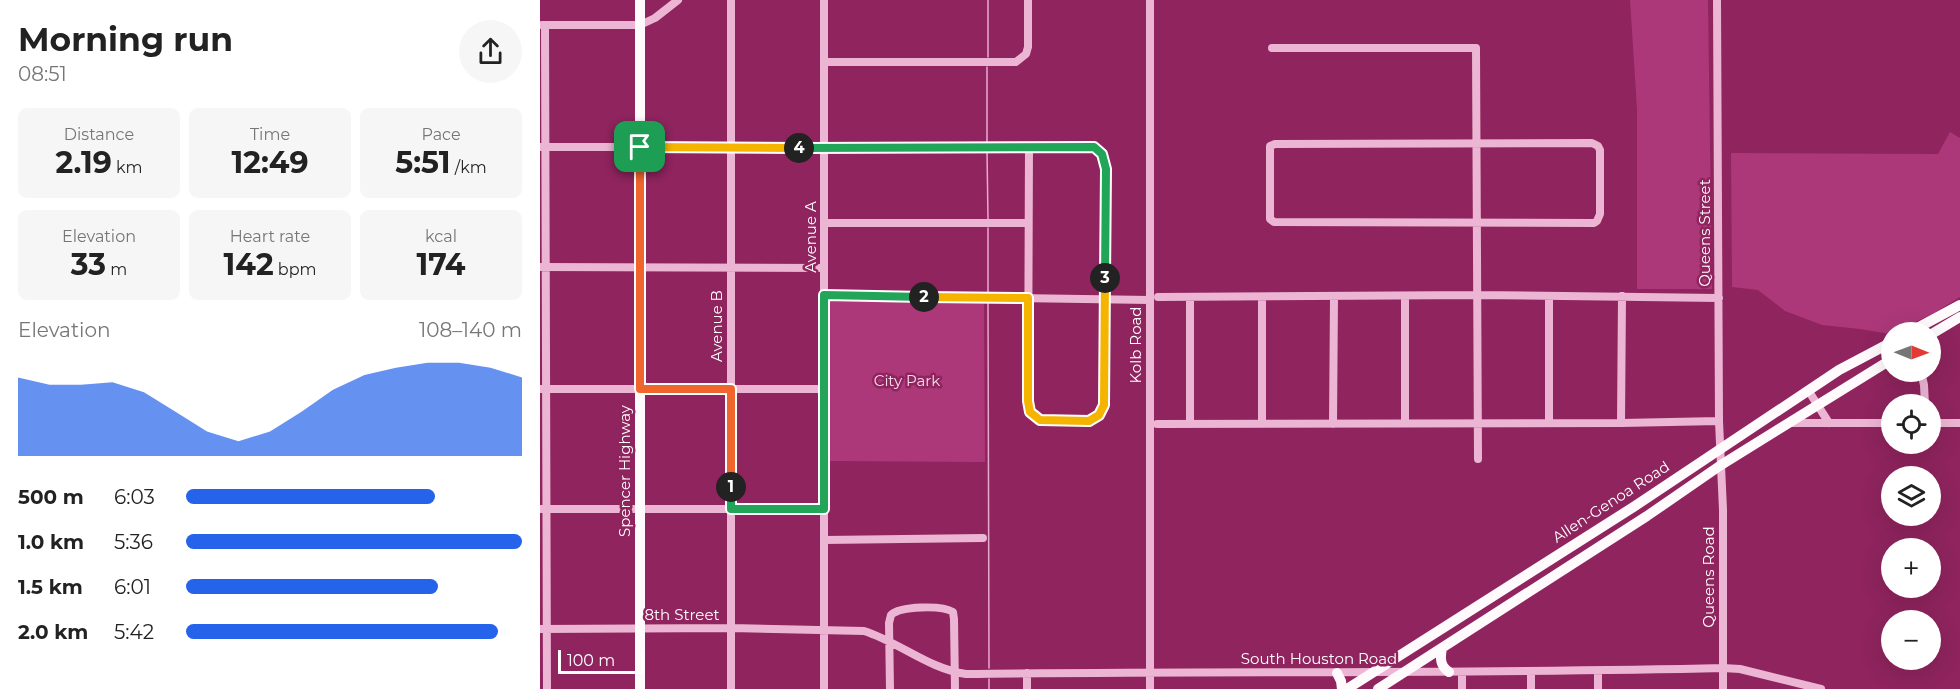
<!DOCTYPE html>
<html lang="en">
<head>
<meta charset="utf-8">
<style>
  body { margin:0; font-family:Montserrat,sans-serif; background:#f6f6f6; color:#222; height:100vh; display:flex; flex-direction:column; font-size:22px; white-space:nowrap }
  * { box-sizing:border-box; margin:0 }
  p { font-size:20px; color:#767676 }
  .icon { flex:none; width:33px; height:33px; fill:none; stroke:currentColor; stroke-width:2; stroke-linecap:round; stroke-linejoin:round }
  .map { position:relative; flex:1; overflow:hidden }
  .drawer { display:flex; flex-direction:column; background:#fff; width:540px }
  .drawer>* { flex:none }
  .needle { width:39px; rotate:91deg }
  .tools { position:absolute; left:1341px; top:322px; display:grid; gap:12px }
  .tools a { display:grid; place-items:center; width:60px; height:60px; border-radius:50%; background:#fff; box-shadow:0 6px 24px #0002; font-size:30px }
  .scale { position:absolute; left:18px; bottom:15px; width:86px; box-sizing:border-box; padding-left:6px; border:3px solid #fff; border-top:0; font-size:16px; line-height:21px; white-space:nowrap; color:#fff; -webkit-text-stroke:4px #8f245e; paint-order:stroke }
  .pin { position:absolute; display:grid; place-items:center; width:51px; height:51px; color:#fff; margin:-26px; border-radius:12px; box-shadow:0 3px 9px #0006 }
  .km { position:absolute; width:30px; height:30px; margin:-15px; border-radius:50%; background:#222; color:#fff; font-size:16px; line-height:30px; text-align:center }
  .round { display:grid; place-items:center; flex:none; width:63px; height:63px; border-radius:32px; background:#f6f6f6 }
  .head { display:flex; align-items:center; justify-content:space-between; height:102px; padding:0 18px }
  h1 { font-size:33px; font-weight:700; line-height:45px }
  .metrics { display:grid; grid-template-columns:repeat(3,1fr); gap:9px; height:102px; padding:6px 18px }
  .metrics div { display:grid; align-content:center; border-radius:9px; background:#f6f6f6; text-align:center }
  .metrics b { font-size:30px; font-weight:700 }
  .metrics small { font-size:16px; font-weight:400 }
  .metrics p { font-size:16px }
  .chart { height:168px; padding:12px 18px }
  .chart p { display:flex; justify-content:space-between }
  .chart svg { width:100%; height:108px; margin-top:6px; fill:#2563eb; opacity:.7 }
  ul { padding:0 18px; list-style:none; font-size:20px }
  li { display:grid; grid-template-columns:96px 72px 1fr; align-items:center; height:45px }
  li i { height:15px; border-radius:8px; background:#2563eb }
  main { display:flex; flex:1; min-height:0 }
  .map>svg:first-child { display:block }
</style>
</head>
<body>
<main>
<section class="drawer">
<div class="head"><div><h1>Morning run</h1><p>08:51</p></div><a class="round"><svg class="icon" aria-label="share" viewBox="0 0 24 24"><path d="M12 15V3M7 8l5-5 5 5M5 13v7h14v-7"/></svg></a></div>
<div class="metrics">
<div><p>Distance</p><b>2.19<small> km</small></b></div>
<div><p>Time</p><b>12:49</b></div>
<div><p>Pace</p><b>5:51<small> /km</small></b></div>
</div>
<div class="metrics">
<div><p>Elevation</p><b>33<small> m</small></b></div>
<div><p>Heart rate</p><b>142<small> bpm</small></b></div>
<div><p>kcal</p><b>174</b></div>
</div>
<div class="chart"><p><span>Elevation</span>108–140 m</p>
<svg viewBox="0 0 160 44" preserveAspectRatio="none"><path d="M0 44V12L10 15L20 15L30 14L40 18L50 26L60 34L70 38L80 34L90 26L100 17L110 11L120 8L130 6L140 6L150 8L160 12V44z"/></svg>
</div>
<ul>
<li><b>500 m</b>6:03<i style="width:74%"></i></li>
<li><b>1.0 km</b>5:36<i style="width:100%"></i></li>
<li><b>1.5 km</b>6:01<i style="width:75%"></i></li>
<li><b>2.0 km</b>5:42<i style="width:93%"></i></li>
</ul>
</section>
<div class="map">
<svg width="1420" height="689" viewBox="0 0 1420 689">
  <rect width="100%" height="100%" fill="#8f245e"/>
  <path fill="#ac3879" d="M1090 0H1168L1172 289H1097V109Z
    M1410 132 1420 138V297L1392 314 1350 334 1320 329 1282 325 1245 311 1218 290 1192 287 1191 153 1398 154Z
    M289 301 444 302 445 462 289 461Z"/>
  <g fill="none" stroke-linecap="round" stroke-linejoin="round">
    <path stroke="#eca9d0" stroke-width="1.5" d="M448 57V0
      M447 67V142
      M447 151 448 219
      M448 228V293
      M448 302 449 668
      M449 679V689"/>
    <path stroke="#ecb5d3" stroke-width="8" d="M610 0V689
      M1177 0 1179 421 1183 510V689
      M2 25H100L115 18 138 0
      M5 25 7 689
      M732 48H936L938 459
      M284 62H476L486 54 488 47V0
      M1052 143 1058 146 1060 150V214L1057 221 1054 223 734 222 730 219V146L735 144Z
      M0 147H549C561 148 565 158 566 169L565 405 559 415 549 421 500 420 493 416 488 407 489 147
      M284 223H488
      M0 267 284 268
      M284 295 610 300
      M1009 296V423
      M618 297 937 295 1179 298
      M722 297V424
      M1381 372 1384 385 1385 405
      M0 389H284
      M1268 390 1289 423
      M865 423V296
      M1081 423 1082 296
      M1250 423H1352
      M1390 423H1420
      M617 424 1081 423 1179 421
      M650 424V297
      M793 424 794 297
      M0 509H284
      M284 540 443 538
      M0 629 191 628 324 631C359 642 389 669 426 674 678 671 930 674 1183 668L1200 669 1281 689
      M991 671V689
      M191 689V0
      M284 689V0
      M350 689 349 623 351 615C360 606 402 605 413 612L414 619 415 689
      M487 689V673
      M922 689V672
      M1058 689V671"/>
    <path stroke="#fffafc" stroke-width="10" d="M100 0V689
      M1368 333 1420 305
      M1390 335 1420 317
      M902 648C900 658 900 666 909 672
      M797 673 801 681 802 689
      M807 689 1095 506 1299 370 1352 342
      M838 689 1107 516 1181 465 1352 359"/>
  </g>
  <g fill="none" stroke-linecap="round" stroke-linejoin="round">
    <g stroke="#fff" stroke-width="12">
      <path id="split-1" d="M100 147V389H191V487"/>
    </g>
    <g stroke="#fff" stroke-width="12">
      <path id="split-2" d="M191 487V509H284V295L384 297"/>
    </g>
    <g stroke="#fff" stroke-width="12">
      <path id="split-3" d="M384 297 488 298V401L490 412 500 420 549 421 559 415 564 405 565 278"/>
    </g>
    <g stroke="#fff" stroke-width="12">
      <path id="split-4" d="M259 148 554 147 562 154 566 169 565 278"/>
    </g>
    <g stroke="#fff" stroke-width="12">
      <path id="split-5" d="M100 147 259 148"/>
    </g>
    <use href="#split-1" stroke="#f0652b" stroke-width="8"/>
    <use href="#split-2" stroke="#22a559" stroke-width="8"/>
    <use href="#split-3" stroke="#f5b400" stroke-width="8"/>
    <use href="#split-4" stroke="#22a559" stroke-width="8"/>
    <use href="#split-5" stroke="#f5b400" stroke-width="8"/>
  </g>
  <g text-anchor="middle" stroke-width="5" stroke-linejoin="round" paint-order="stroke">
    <g font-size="15" fill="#fff" stroke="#8f245e">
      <text transform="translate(1165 233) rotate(-90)" y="5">Queens Street</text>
      <text transform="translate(271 237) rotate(-90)" y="5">Avenue A</text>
      <text transform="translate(177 326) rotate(-90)" y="5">Avenue B</text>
      <text transform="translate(596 345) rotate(-90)" y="5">Kolb Road</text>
      <text transform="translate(85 471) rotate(-90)" y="5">Spencer Highway</text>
      <text transform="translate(1071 502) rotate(-33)" y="5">Allen-Genoa Road</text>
      <text transform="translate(1169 577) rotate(-90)" y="5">Queens Road</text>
      <text x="142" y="620">8th Street</text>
      <text x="779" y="664">South Houston Road</text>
    </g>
    <g font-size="15" fill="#f9daeb" stroke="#8f245e">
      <text x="367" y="386">City Park</text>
    </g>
  </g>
</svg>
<div class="tools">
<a><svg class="needle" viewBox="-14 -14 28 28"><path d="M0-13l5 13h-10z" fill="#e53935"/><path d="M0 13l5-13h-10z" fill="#767676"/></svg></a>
<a><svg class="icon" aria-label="locate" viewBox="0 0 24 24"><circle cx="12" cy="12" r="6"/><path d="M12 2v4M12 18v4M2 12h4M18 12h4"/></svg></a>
<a><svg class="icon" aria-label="layers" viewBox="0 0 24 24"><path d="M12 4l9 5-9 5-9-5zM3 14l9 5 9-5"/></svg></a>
<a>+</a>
<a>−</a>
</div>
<div class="scale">100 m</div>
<div class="pin" style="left:100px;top:147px;background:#1e9e55"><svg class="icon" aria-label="arrive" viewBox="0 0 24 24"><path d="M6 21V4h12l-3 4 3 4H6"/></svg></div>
<b class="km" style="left:191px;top:487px">1</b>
<b class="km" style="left:384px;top:297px">2</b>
<b class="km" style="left:565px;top:278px">3</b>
<b class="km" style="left:259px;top:148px">4</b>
</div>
</main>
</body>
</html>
